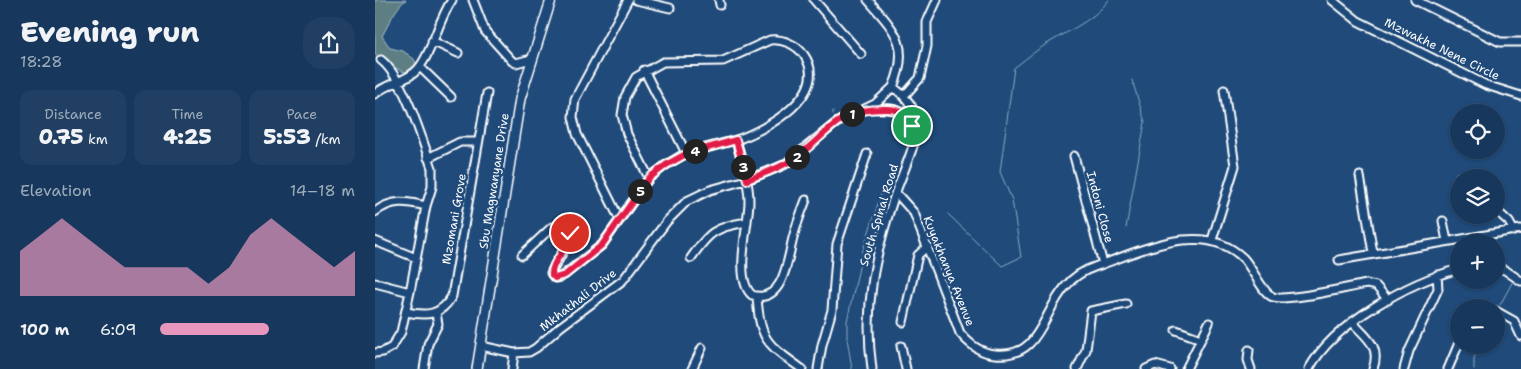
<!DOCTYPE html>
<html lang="en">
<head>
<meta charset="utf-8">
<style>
  body { margin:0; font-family:"Shantell Sans",sans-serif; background:#203f62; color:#f1f3f6; height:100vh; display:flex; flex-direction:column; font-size:19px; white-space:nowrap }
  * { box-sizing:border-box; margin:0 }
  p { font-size:16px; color:#9eacbb }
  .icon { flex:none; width:28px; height:28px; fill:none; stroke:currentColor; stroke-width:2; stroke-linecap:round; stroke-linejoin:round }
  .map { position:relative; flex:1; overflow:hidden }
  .details { display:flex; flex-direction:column; background:#17385c; width:375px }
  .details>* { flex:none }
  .fabs { position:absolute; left:1075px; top:104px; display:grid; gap:10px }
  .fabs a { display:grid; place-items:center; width:55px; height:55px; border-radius:50%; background:#17385c; box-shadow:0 1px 4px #0004,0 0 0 1px #365272; font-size:25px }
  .pin { position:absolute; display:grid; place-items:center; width:42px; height:42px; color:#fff; margin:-21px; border:2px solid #fff; border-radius:50%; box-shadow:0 1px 5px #0007 }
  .km { position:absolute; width:25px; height:25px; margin:-12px; border-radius:50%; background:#222; color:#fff; font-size:14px; line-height:25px; text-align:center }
  .round { display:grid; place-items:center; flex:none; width:52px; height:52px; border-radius:20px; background:#203f62 }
  .head { display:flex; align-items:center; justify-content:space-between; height:85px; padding:0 20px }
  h1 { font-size:28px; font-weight:800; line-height:38px }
  .metrics { display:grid; grid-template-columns:repeat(3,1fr); gap:8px; height:85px; padding:5px 20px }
  .metrics div { display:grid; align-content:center; border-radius:12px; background:#203f62; text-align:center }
  .metrics b { font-size:21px; font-weight:800 }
  .metrics small { font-size:14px; font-weight:400 }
  .metrics p { font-size:14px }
  .chart { height:140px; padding:10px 20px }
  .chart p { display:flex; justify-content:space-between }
  .chart svg { width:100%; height:90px; margin-top:5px; fill:#e797bd; opacity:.7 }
  ul { padding:0 20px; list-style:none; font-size:16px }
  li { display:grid; grid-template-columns:80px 60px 1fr; align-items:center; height:38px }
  li i { height:12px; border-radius:6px; background:#e797bd }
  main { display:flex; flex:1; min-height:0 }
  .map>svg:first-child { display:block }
</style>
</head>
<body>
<main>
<section class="details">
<div class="head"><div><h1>Evening run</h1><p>18:28</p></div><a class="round"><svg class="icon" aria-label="share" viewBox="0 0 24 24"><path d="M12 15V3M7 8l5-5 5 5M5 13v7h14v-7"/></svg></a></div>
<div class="metrics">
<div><p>Distance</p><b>0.75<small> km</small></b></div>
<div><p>Time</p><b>4:25</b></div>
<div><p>Pace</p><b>5:53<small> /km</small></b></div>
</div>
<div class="chart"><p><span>Elevation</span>14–18 m</p>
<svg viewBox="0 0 160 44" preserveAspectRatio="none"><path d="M0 44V22L10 14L20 6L30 14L40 22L50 30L60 30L70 30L80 30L90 38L100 30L110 14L120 6L130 14L140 22L150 30L160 22V44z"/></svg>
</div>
<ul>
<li><b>100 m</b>6:09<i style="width:56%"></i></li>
</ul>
</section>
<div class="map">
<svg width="1146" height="369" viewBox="0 0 1146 369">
  <rect width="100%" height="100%" fill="#1f4a7a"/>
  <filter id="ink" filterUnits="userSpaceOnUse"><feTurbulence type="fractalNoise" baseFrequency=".02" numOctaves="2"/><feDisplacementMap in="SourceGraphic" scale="10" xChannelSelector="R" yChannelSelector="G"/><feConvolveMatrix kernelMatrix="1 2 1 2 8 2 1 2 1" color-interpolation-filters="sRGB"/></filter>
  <g filter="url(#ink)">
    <path fill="#5d7f84" stroke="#aebfc2" d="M0 0H31C21 6 13 26 7 36L15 48 28 51 39 59 41 64 31 72C20 71 11 58 0 54Z"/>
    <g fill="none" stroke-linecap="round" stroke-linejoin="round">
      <path stroke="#8eacc6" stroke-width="1" d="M458 111V114
        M573 214 627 266 646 257 637 200 625 172 639 68C647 62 655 55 664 49 687 33 717 23 734 0
        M751 228 770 122 757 80
        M1125 305 1138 281
        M477 369 472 338V321L488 250 509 185
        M1099 369V358L1106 345"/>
      <g stroke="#fff" stroke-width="11">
        <path id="minor" d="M98 0 110 31 137 61 141 63 156 59
          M261 0 295 8
          M344 0 345 5
          M439 0 486 54
          M493 0C520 31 536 45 518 87 533 98 542 110 543 129 538 151 528 172 520 194 500 254 488 305 497 369
          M957 0 983 21 1111 85 1146 96
          M1040 0 1125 42H1146
          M57 41 83 53
          M45 67 76 97
          M269 70 311 153
          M0 94C13 82 32 82 43 69 58 51 63 20 77 0
          M529 96 545 78 552 46V22L562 0
          M492 108C520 109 537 106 537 140
          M699 156 728 264
          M53 158 85 142H103
          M985 176 998 253
          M1085 177V178
          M274 178 252 134 247 115 250 97 261 77 288 62 348 61 395 40C408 39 421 44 429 55 456 94 391 130 361 140
          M521 193 539 213 585 333C594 344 605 353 620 354 666 359 667 312 691 286 699 276 710 270 722 266 766 251 828 219 868 258 877 267 887 293 898 297 913 302 973 287 992 284L1001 286 1013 300
          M1121 210 1134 222 1139 231
          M0 212C17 199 31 201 51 206
          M245 220 202 134 198 117 200 99 253 0
          M1068 221 1072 241
          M837 240 860 166 849 90
          M0 241 41 258
          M147 255 177 227 191 229 195 233 194 241 176 273 180 278 186 277 227 245 274 178 291 165 311 153 361 140C366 159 374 181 374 201 374 224 358 279 377 295 409 305 413 257 418 238 421 225 426 213 431 200
          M316 258C334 232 340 227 372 222
          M964 260 1146 229
          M1121 268 1130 270 1146 281
          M0 283 35 292
          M382 297C385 341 392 344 427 369
          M1107 308H1110
          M1121 311 1139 321 1146 336
          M31 312C51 316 66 316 77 296L112 93
          M528 322 543 255 553 246
          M977 322C992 338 1006 346 998 369
          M801 330 826 339
          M106 346 139 353 154 352 161 348 185 327 248 280 292 221 312 201 335 190 371 180 409 165 461 123 500 104 518 87
          M526 346 531 369
          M874 350 873 360 876 369
          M0 353 8 352 17 347 26 332 35 292 51 206 57 187V168C47 139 29 78 6 60
          M49 369 53 344 63 324 61 313
          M137 369 139 353
          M317 369 327 348
          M443 369 447 345 457 310 462 244 492 154
          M702 369 711 350 716 311 751 304
          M771 369 780 365 795 369
          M811 369 834 323
          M934 369C959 323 1034 282 1084 269
          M1029 369 1034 351 1063 289 1062 275
          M1073 369 1084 343"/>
      </g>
      <g stroke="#fff" stroke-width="12">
        <path id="major" d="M102 369 145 99 176 0"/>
      </g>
      <use href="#minor" stroke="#1f4a7a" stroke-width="7"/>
      <use href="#major" stroke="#1f4a7a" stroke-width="9"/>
    </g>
  </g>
  <g fill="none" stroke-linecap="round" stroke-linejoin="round" filter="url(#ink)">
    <g stroke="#fff" stroke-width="10">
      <path id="route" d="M195 233C195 249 176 260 177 275L180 278 190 275 227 245 274 178 291 165 311 154 361 140 372 180C387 174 403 169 417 160 454 136 459 108 511 109 523 109 533 112 537 126"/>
    </g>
    <use href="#route" stroke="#e11d48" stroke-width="6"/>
  </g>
  <g text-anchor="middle" stroke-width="5" stroke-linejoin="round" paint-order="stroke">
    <g font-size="12" fill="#fff" stroke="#1f4a7a">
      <text transform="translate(1067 49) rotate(26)" y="4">Mzwakhe Nene Circle</text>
      <text transform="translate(119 181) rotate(-81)" y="4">Sbu Magwanyane Drive</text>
      <text transform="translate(725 207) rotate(75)" y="4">Indoni Close</text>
      <text transform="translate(504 215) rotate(-73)" y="4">South Spinal Road</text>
      <text transform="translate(79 219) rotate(-80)" y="4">Mzomani Grove</text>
      <text transform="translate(574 271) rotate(68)" y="4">Kuyakhanya Avenue</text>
      <text transform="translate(203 300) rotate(-38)" y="4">Mkhathali Drive</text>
    </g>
  </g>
</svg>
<div class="fabs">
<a><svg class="icon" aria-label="locate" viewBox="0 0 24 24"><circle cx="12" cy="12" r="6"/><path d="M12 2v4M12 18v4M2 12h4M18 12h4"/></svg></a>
<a><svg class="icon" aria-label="layers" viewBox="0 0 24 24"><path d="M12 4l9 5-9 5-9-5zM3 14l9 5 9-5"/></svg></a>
<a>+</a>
<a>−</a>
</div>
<div class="pin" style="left:537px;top:126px;background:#1e9e55"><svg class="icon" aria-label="arrive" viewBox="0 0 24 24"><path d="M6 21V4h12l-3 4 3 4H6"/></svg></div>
<div class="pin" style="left:195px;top:233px;background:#d93025"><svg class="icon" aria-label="check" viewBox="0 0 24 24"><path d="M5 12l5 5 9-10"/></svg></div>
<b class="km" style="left:477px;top:114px">1</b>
<b class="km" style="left:422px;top:157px">2</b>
<b class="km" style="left:368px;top:167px">3</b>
<b class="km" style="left:320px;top:151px">4</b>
<b class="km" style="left:265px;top:191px">5</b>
</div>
</main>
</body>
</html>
